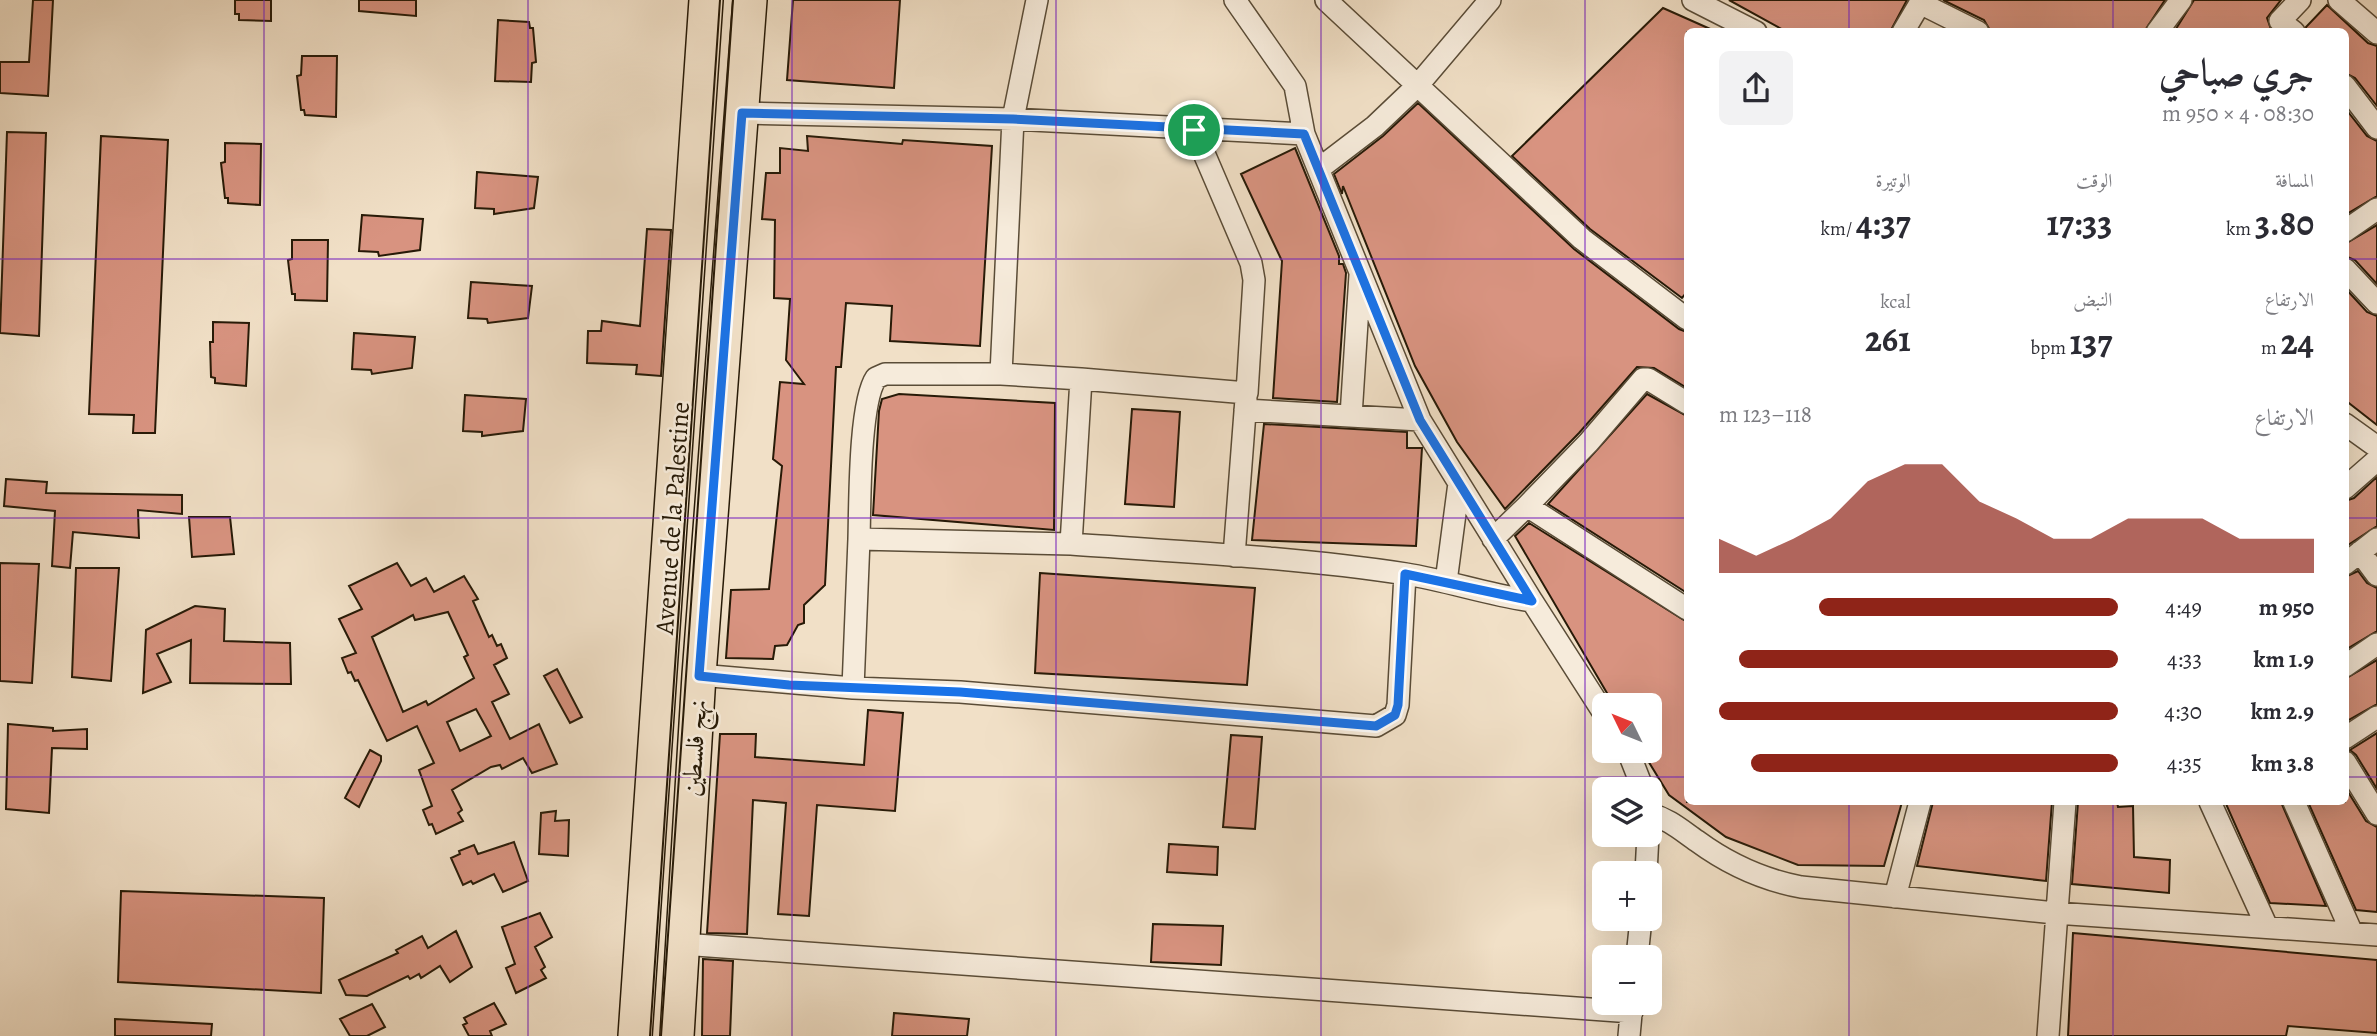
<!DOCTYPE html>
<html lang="ar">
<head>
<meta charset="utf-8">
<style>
  body { margin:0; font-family:Alegreya,Amiri,serif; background:#f2f2f3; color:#2b2b33; direction:rtl; height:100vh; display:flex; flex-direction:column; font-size:26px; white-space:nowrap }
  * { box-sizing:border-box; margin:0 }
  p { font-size:23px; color:#7c7c81 }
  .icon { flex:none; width:38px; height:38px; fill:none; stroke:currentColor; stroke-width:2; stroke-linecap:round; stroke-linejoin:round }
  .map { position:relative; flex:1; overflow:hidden; direction:ltr }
  .side { position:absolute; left:1684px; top:28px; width:665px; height:777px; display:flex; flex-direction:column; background:#fff; border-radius:10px; box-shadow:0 7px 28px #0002; direction:rtl }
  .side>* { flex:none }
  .needle { width:46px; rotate:313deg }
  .controls { position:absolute; left:1592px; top:693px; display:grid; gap:14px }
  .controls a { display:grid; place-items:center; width:70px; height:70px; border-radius:10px; background:#fff; box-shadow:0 7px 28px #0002; font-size:35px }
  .pin { position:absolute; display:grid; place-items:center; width:60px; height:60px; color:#fff; margin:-30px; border:4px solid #fff; border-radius:50%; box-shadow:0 2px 7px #0007 }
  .round { display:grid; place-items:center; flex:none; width:74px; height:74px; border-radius:10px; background:#f2f2f3 }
  .headline { display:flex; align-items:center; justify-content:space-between; height:119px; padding:0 35px }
  h1 { font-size:38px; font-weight:700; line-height:52px }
  .metrics { display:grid; grid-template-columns:repeat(3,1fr); gap:10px; height:119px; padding:7px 35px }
  .metrics div { display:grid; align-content:center }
  .metrics b { font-size:35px; font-weight:700 }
  .metrics small { font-size:19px; font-weight:400 }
  .metrics p { font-size:19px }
  .chart { height:196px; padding:14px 35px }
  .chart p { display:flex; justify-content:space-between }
  .chart svg { width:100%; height:126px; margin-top:7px; fill:#8f2418; opacity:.7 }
  ul { padding:0 35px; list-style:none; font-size:23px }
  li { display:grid; grid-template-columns:112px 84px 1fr; align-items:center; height:52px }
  li i { height:18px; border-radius:9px; background:#8f2418 }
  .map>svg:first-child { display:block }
</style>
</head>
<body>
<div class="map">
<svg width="2377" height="1036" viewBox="0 0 2377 1036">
  <rect width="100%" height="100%" fill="#f1e0c7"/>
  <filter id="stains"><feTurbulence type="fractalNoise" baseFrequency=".00286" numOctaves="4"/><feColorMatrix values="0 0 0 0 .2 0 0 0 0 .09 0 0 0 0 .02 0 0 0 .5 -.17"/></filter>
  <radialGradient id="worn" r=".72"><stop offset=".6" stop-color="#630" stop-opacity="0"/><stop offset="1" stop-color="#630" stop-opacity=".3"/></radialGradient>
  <path fill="#d89380" stroke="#271a07" stroke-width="2" fill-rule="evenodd" d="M33 0H53L48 96 0 93V62H29Z
    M235 0H271V21L239 20V14H235Z
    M359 0H416V16L359 11Z
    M793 0H900L894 88 787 80Z
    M1729 0H1907L1890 32H1787Z
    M1943 0H2165L2144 32H1991L1984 20Z
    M2194 0H2281L2267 18 2272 32H2174Z
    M2327 5 2368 43 2377 46V106L2355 78 2345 73V32H2307L2306 27Z
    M1663 8 1717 32H1687V292L1682 298 1590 229 1512 156Z
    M498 20 529 22 530 28H533L536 62 532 63 531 82 495 81Z
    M302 56H337L336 117 305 115 304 110H301L297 76 301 75Z
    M1418 103 1574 249 1679 329 1687 332V388L1654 368 1637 367 1579 433 1505 509 1457 442 1415 366 1343 186 1342 194 1334 174 1383 136Z
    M2345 108 2367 136 2377 141V196L2345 215Z
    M7 132 46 133 39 336 0 333Z
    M101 136 168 140 155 433H133L134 415 89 414Z
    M807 136 902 144 903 140 992 146 980 346 890 341 892 306 846 303 841 367H836L825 585 804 605V623L798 625 787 645 775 646 773 659 726 658 731 590 769 589 782 466 773 459 780 382 804 384 786 360 790 299 774 298 775 220 762 219 766 173H780V148L808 151Z
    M225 143 261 144 260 205 228 203V198H225L221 163 225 162Z
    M1295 148 1339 256V264H1343L1346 273 1337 402 1273 398 1282 261 1241 174Z
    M477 172 538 177 534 208 494 214V209L475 208Z
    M362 215 423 219 420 250 379 256 378 252 359 251Z
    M2377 225V284L2355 260 2345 256V244Z
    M647 229 671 230 661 376 636 374 637 365 587 363 588 331H601L602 321 640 326Z
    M292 240H328L327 301 295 300V294H292L288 260 292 259Z
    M471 282 532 286 528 318 488 323 487 319 468 318Z
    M2345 288 2367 312 2377 316V425L2345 400Z
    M213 322 249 323 246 386 215 383V378L211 377 210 342H213Z
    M354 333 415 337 412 368 372 374 371 370 352 369Z
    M899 394 1055 403 1054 530 873 515 879 411 882 399Z
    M1647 394 1687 416V593L1548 504Z
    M465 395 526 399 523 431 482 436V432L463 431Z
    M1132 409 1180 412 1174 507 1125 504Z
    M1264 424 1407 432V448H1422L1416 546 1252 540Z
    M2377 477V526L2345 547V501L2354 498Z
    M6 479 47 482 46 493 182 495V514L138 510 139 538 73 532 70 568 52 566 55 511 4 506Z
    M189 517H230L234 554 192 557Z
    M1529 523 1687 622V802H1902L1884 866 1798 865 1726 837 1669 795 1642 751H1650V705H1614L1515 536Z
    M0 563 39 564 32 683 0 681Z
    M397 563 411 586 426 578 434 592 464 576 478 599 473 601 489 637 492 635 497 646 501 644 507 658 494 665 509 694 492 702 510 739 539 724 557 764 532 773 523 758 502 769 500 765 491 767 452 790 462 810 458 813 463 821 436 834 432 824 429 825 423 810 432 806 419 770 434 763 417 726 387 741 358 680 355 681 351 672 348 673 342 658 356 653 339 619 362 609 349 586ZM448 612 468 655 464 657 474 678 428 705 426 701 403 712 372 637 413 615 415 620ZM476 709 491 736 460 751 447 722Z
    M76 568H119L111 681 72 677Z
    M2358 571 2367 583 2377 588V631L2345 650V577Z
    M1040 573 1255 588 1247 685 1035 673Z
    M195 606 225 609 224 641 290 643 291 684 190 683 191 640 157 654 171 682 143 693 146 630Z
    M2377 660V704L2345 722V679Z
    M557 669 582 717 570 723 544 676Z
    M868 710 903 713 895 811 817 805 809 916 778 914 786 803 753 800 747 934 707 933 720 734H756L755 757 864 765Z
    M8 724 53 728V731L87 729V749L52 748 49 813 6 809Z
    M2377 733V789L2356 755 2350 750Z
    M1231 735 1262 737 1255 829 1223 827Z
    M370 750 381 756V761L359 807 345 798Z
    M2345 787 2366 821 2377 827V912L2356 910 2308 802H2345Z
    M1933 802H2052L2046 881 1917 866Z
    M2078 802H2117L2118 807 2133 806 2134 857 2170 860 2169 893 2072 884Z
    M2234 802H2281L2326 906 2270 903 2226 804Z
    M556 811 555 821 569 820 568 856 539 854 541 813Z
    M514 842 528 881 503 892 494 874 473 884 471 881 463 885 451 858 460 854 459 851 474 845 478 854Z
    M1169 844 1218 847 1217 875 1167 872Z
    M121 891 324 898 321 993 118 982Z
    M540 913 552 937 535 947 545 967 541 970 546 978 516 993 506 968 515 964 502 927Z
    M1153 924 1223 926 1221 965 1151 962Z
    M456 931 472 967 450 982 440 966 421 978 419 974 410 979 408 976 367 996 346 995 339 980 398 953 396 950 422 936 428 948Z
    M2073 933 2377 960V1033L2288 1026 2286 1036H2068Z
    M703 959 733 961 730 1036H702Z
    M494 1003 506 1024 490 1031 492 1036H469L463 1025 467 1023 464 1018Z
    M372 1004 385 1027 367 1036H350L340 1019Z
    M894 1013 969 1019 967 1036H892Z
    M115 1019 212 1024 211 1036H115Z"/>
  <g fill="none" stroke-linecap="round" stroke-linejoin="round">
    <g stroke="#5a4c37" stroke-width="24">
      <path id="minor" d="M1037 0 1013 119 1001 374 1081 379 1071 544C1182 552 1296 557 1406 574 1449 581 1489 595 1532 601L1605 715
        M1235 0 1295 86 1304 134
        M1326 0 1582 239 1687 319
        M1693 0 1756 32
        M2339 0 2377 33
        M1920 3 1978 32
        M1903 32 1922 0
        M2157 32 2181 0
        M2294 32 2280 21 2300 0
        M2345 86 2377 128
        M742 113 1013 119 1304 134 1420 420 1532 601
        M1320 168 1375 126 1418 85 1490 0
        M2345 231 2377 209
        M2345 269 2377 303
        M1001 374H885L876 378C859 403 860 505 859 539L1071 544
        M1081 379 1247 393 1254 280 1251 263 1194 130
        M1245 410 1420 420
        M1351 416 1360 275
        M2345 424 2377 447
        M2345 488 2377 460
        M1527 506 1589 442 1643 379H1648L1687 403
        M1493 539 1527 506 1687 609
        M2360 552 2377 575
        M1234 556 1246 399
        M2345 564 2377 539
        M1446 582 1459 483
        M2345 666 2377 644
        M699 675 853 688 859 539
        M853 688 960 692 1376 726 1395 715 1398 705 1405 574
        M2345 738 2377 717
        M1628 751 1643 789
        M2345 762 2377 814
        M2210 802 2267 927
        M2294 802 2352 933
        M1650 814C1669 819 1681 830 1697 841 1727 863 1764 880 1801 887L2055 913 2377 935
        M1646 873 1648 835
        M1895 897 1920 802
        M682 944 1632 1012
        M1637 957 1641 919
        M1629 1036 1632 1003
        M2048 1036 2065 802"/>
    </g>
    <g stroke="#271a07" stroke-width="36">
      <path id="primary" d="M635 1036 706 0
        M677 1036 699 675 750 0"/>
    </g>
    <use href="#minor" stroke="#f6ebdb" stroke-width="21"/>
    <use href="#primary" stroke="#f1e0c7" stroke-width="33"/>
    <path stroke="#271a07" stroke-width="2" d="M650 1036 720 0
      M661 1036 733 0"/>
  </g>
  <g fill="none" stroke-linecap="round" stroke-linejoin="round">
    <g stroke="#fff" stroke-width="14">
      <path id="route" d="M742 113 1013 119 1304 134 1420 420 1532 601 1405 574 1398 705 1395 715 1376 726 960 692 789 685 699 676Z"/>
    </g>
    <use href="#route" stroke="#1a73e8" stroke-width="9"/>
  </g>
  <path fill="none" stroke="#7b2cbf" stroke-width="2" stroke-opacity="0.55" d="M264 0V1036M528 0V1036M792 0V1036M1056 0V1036M1321 0V1036M1585 0V1036M1849 0V32M2113 0V32M0 259H1687M2345 259H2377M0 518H1687M2345 518H2377M0 777H1687M2345 777H2377M1849 802V1036M2113 802V1036"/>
  <g text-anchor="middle" stroke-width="5" stroke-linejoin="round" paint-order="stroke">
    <g font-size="26" fill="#271a07" stroke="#f6ebdb">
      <text transform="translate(672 518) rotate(-86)" y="9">Avenue de la Palestine</text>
      <text transform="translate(694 748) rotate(-86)" y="9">نهج فلسطين</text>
    </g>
  </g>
  <rect width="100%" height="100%" filter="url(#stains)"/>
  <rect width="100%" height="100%" fill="url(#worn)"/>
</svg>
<div class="controls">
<a><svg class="needle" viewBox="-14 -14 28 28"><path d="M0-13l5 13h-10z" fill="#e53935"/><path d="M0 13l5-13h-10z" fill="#7c7c81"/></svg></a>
<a><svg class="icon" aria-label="layers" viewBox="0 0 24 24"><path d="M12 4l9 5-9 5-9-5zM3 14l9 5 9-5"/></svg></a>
<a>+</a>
<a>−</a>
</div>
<div class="pin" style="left:1194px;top:130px;background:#1e9e55"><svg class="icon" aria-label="arrive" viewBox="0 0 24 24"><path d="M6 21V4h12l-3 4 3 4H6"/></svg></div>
<section class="side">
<div class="headline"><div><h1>جري صباحي</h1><p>08:30 · 4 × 950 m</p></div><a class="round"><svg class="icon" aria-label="share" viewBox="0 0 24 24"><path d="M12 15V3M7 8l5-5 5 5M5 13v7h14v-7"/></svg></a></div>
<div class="metrics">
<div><p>المسافة</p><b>3.80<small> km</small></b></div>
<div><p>الوقت</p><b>17:33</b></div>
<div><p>الوتيرة</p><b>4:37<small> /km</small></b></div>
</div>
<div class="metrics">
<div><p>الارتفاع</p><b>24<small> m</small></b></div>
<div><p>النبض</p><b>137<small> bpm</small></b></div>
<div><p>kcal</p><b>261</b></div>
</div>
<div class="chart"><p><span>الارتفاع</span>118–123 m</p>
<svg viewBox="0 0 160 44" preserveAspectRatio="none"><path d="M0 44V32L10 38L20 32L30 25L40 12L50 6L60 6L70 19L80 25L90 32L100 32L110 25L120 25L130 25L140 32L150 32L160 32V44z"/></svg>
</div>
<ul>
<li><b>950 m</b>4:49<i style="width:75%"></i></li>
<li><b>1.9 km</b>4:33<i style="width:95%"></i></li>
<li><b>2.9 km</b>4:30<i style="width:100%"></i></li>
<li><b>3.8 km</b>4:35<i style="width:92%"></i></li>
</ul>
</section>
</div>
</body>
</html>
